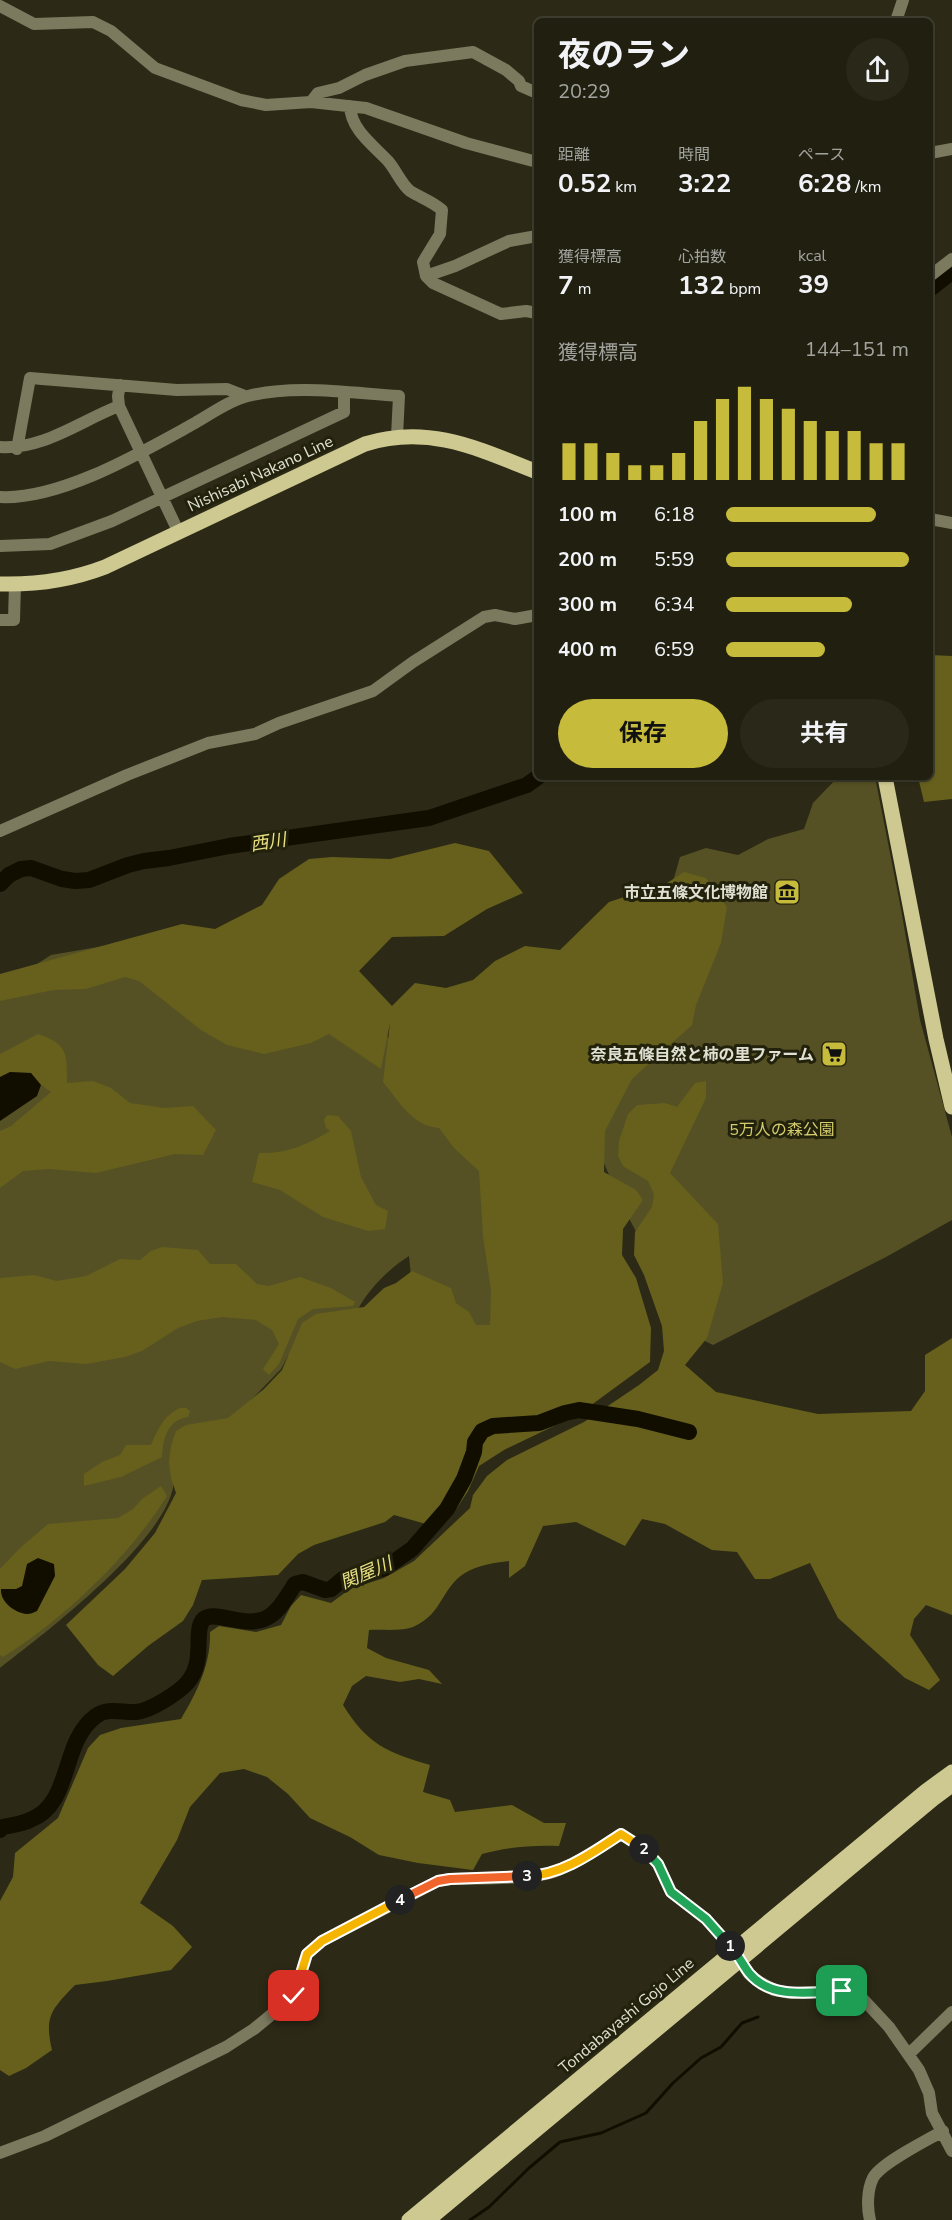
<!DOCTYPE html>
<html lang="ja">
<head>
<meta charset="utf-8">
<style>
  body { margin:0; font-family:"Nunito Sans","Noto Sans JP",sans-serif; background:#292819; color:#f1f3f6; height:100vh; display:flex; flex-direction:column; font-size:22px; white-space:nowrap }
  * { box-sizing:border-box; margin:0 }
  p { font-size:20px; color:#a2a39f }
  .icon { flex:none; width:33px; height:33px; fill:none; stroke:currentColor; stroke-width:2; stroke-linecap:round; stroke-linejoin:round }
  .map { position:relative; flex:1; overflow:hidden }
  .side { position:absolute; left:534px; top:18px; width:399px; height:762px; display:flex; flex-direction:column; background:#212010; border-radius:9px; box-shadow:0 2px 4px #0004,0 0 0 2px #3e3e30 }
  .side>* { flex:none }
  .pin { position:absolute; display:grid; place-items:center; width:51px; height:51px; color:#fff; margin:-26px; border-radius:12px; box-shadow:0 3px 9px #0006 }
  .km { position:absolute; width:30px; height:30px; margin:-15px; border-radius:50%; background:#222; color:#fff; font-size:16px; line-height:30px; text-align:center }
  .round { display:grid; place-items:center; flex:none; width:63px; height:63px; border-radius:32px; background:#292819 }
  .summary { display:flex; align-items:center; justify-content:space-between; height:102px; padding:0 24px }
  h1 { font-size:33px; font-weight:700; line-height:45px }
  .metrics { display:grid; grid-template-columns:repeat(3,1fr); gap:9px; height:102px; padding:6px 24px }
  .metrics div { display:grid; align-content:center }
  .metrics b { font-size:26px; font-weight:700 }
  .metrics small { font-size:16px; font-weight:400 }
  .metrics p { font-size:16px }
  .chart { height:168px; padding:12px 24px }
  .chart p { display:flex; justify-content:space-between }
  .chart svg { width:100%; height:108px; margin-top:6px; stroke:#c7bb3b; stroke-width:6 }
  .action { display:flex; gap:12px; margin-top:auto; padding:12px 24px }
  .action a { flex:1; height:69px; border-radius:36px; background:#c7bb3b; color:#111; font-size:24px; font-weight:700; line-height:69px; text-align:center }
  .action a+a { background:#292819; color:#f1f3f6 }
  ul { padding:0 24px; list-style:none; font-size:20px }
  li { display:grid; grid-template-columns:96px 72px 1fr; align-items:center; height:45px }
  li i { height:15px; border-radius:8px; background:#c7bb3b }
  .map>svg:first-child { display:block }
</style>
</head>
<body>
<div class="map">
<svg width="952" height="2220" viewBox="0 0 952 2220">
  <rect width="100%" height="100%" fill="#2c2a16"/>
  <path fill="#555124" d="M838 777H875L901 909 920 1020 952 1137V1220L886 1257 713 1345 672 1325 660 1277 622 1205 597 1147 680 857 706 848 738 855 768 839 804 829 813 803Z
    M174 934 379 1012 399 1070 486 1161 504 1314 481 1341 411 1276 409 1256C388 1269 365 1293 355 1315L301 1332 281 1369 174 1480C172 1537 45 1633 0 1668V975L23 973 51 955Z"/>
  <path fill="#66601c" d="M930 655 952 656V799L924 802 918 777H930Z
    M455 843 489 851 523 893 487 909 444 936 392 937 359 971 392 1006 415 983 446 988 473 980 495 961 525 946 560 950 609 902 667 883 684 872 706 878 727 907 721 943 696 1005 692 1025 632 1079 605 1131 604 1172 636 1190 643 1200 623 1229 622 1255 636 1278 651 1328 650 1362 579 1414 504 1450 479 1466 468 1491 457 1508 426 1524 394 1515 385 1522 314 1545 298 1554 278 1575 202 1580 193 1605 183 1621 148 1646 113 1676 98 1665 66 1625 125 1569 155 1533 176 1493 171 1478 169 1462 171 1446 176 1431 186 1425 228 1418 264 1389 282 1370 302 1323 316 1314 364 1307 384 1288 396 1283 412 1271 451 1288 456 1303 469 1312 476 1325H490L491 1290 483 1236 479 1171 454 1148 439 1128C412 1126 399 1101 383 1082L390 1023 381 1069 329 1034 311 1043 264 1054 227 1045 201 1030 139 981 125 977 86 989 53 990 0 1001V974L182 924 215 929 262 905 279 879 309 859 332 857 390 859Z
    M38 1034C68 1044 67 1054 67 1083L93 1081 111 1088 130 1103 164 1108 193 1106 216 1130 203 1155 175 1154 96 1173 49 1169 23 1171 0 1188V1131L11 1126 51 1092 41 1085 31 1073 10 1072 0 1077V1054Z
    M706 1081V1098L670 1173 718 1224 723 1283 707 1338 685 1365 716 1392 818 1414 911 1411 925 1391V1355L952 1338V1615L926 1605 914 1619 910 1635 940 1680 929 1690 905 1678 838 1618 810 1563 770 1579H755L737 1552 712 1550 665 1524 642 1519 625 1546 576 1522 543 1526 525 1566 509 1578V1561C494 1563 478 1565 465 1573 442 1587 442 1614 415 1626 403 1632 383 1629 369 1630L367 1648 386 1658 429 1670 442 1684 419 1679 400 1682 366 1676 352 1686 343 1705C367 1744 388 1753 430 1765L423 1792 450 1800 455 1812 512 1805 544 1823H566L559 1846C532 1845 508 1847 482 1854L473 1870 418 1863 379 1855 350 1837 310 1818 288 1794 267 1777 244 1769 220 1773 190 1807 177 1840 140 1903 173 1926 192 1947 171 1970 107 1981 75 1985C52 2009 44 2016 52 2050L26 2068 9 2076 0 2070V1901L13 1877 15 1853 58 1818 88 1748 100 1735 121 1728 181 1719C197 1692 211 1664 210 1632L219 1626 256 1632 281 1625 291 1606 301 1595 331 1603 350 1589 384 1578 414 1561 470 1508 473 1495 487 1476 507 1460 584 1422 639 1385 658 1370 664 1351 662 1326 644 1275 634 1255 635 1232 652 1207 654 1194 648 1181 623 1166 618 1156 619 1141 628 1114 637 1105 665 1103 677 1107 695 1083Z
    M327 1115 338 1116 351 1131 361 1177 376 1205 388 1211 385 1229 368 1231 323 1217 280 1190 252 1182 259 1153C286 1154 307 1145 330 1131L326 1128 324 1120Z
    M162 1247 198 1250 210 1264H236L257 1284 269 1286 300 1277 331 1288 355 1302 353 1306 313 1309 298 1319 279 1364 269 1375 263 1369 279 1344 272 1330 256 1320 222 1317 197 1321 178 1328 142 1351 125 1357 86 1364 49 1361 15 1369 0 1362V1278L34 1275 57 1281 86 1276 120 1259 140 1260 151 1251Z
    M180 1408H186L190 1411 188 1417C167 1420 163 1439 162 1457L121 1477 84 1486V1474L102 1462 120 1455 126 1445H151C158 1429 164 1415 180 1408Z
    M161 1486 167 1496C129 1557 64 1619 3 1657L0 1655V1569L20 1548 48 1524 118 1518 133 1509 142 1499Z"/>
  <path fill="#110e00" d="M10 1072 31 1073 41 1085 37 1096 0 1121V1077Z
    M38 1558 54 1564 55 1576 37 1611C34 1612 31 1614 27 1614 15 1613 0 1602 1 1589H16L22 1586 27 1564Z"/>
  <g fill="none" stroke-linecap="round" stroke-linejoin="round">
    <path stroke="#110e00" stroke-width="3" d="M470 2220 489 2207 529 2168 560 2142 601 2133 646 2113 673 2083 701 2058 721 2047 742 2023 758 2017"/>
    <path stroke="#110e00" stroke-width="16" d="M930 289 952 272
      M0 884 9 875 21 869 31 868 62 879 75 881 89 880 128 865 144 861 169 858 229 846 429 818 527 785 538 777
      M0 1830 3 1827C12 1825 22 1824 30 1820 73 1804 60 1742 96 1716 108 1707 123 1713 136 1712 150 1711 178 1693 187 1683 207 1661 192 1630 204 1619 216 1609 248 1631 270 1616 281 1609 288 1594 295 1584L303 1582 325 1590 331 1589 343 1579 385 1568 412 1549 447 1509 464 1479 474 1452 475 1442 482 1431 493 1426 539 1423 565 1413 579 1410 638 1419 689 1432"/>
    <path stroke="#7b795e" stroke-width="12" d="M0 6 34 24 93 22 111 31 155 68 241 100 266 105 311 102 366 108 466 143 537 162
      M896 21 903 0
      M311 102 318 93 339 88 365 75 405 61 473 52 506 70 519 81 521 86 537 93
      M350 106C351 130 373 145 388 161 396 170 401 184 410 191 421 198 432 201 442 210L440 234 423 262 426 276 433 283 501 314 526 311 537 313
      M930 153 952 149
      M426 276 455 266 509 241 537 236
      M930 276 952 259
      M120 385 118 396 119 406 178 531
      M0 447C43 450 80 421 119 406
      M17 449 30 378 177 390 227 389 245 396
      M0 497C61 500 142 452 195 423 211 414 230 400 248 396 294 384 351 393 399 396L397 436
      M930 519 952 523
      M0 546 50 544 112 521 344 412V393
      M0 620H14L15 584
      M0 831 127 775 208 743 255 734 279 723 373 691 413 662 484 617 495 615 515 619 537 615
      M909 2054 952 2012
      M0 2153 45 2136 226 2047 254 2029 294 1996 307 1954 322 1941 438 1881 450 1879C476 1878 534 1880 556 1871 579 1862 600 1848 621 1834L645 1849 658 1864 671 1892 706 1919 733 1949 749 1974 758 1981 774 1990 791 1993 842 1991 862 1998 889 2027 919 2070 929 2093 932 2113 952 2151
      M870 2220C867 2208 867 2190 873 2178 881 2163 926 2141 943 2131"/>
    <path stroke="#cec991" stroke-width="15" d="M0 584C36 585 71 580 105 567L365 444C429 424 479 449 537 472
      M885 777 936 1039 952 1107
      M409 2220 926 1791 952 1772
      M428 2220 933 1799 952 1785"/>
  </g>
  <g fill="none" stroke-linecap="round" stroke-linejoin="round">
    <g stroke="#fff" stroke-width="12">
      <path id="split-1" d="M730 1946C738 1954 742 1964 749 1973 771 2000 811 1992 842 1991"/>
    </g>
    <g stroke="#fff" stroke-width="12">
      <path id="split-2" d="M644 1849 658 1864 671 1892 706 1919 730 1946"/>
    </g>
    <g stroke="#fff" stroke-width="12">
      <path id="split-3" d="M527 1876C562 1875 592 1853 621 1834L644 1849"/>
    </g>
    <g stroke="#fff" stroke-width="12">
      <path id="split-4" d="M400 1900 438 1881 450 1879 527 1876"/>
    </g>
    <g stroke="#fff" stroke-width="12">
      <path id="split-5" d="M294 1996 307 1954 322 1941 400 1900"/>
    </g>
    <use href="#split-1" stroke="#22a559" stroke-width="8"/>
    <use href="#split-2" stroke="#22a559" stroke-width="8"/>
    <use href="#split-3" stroke="#f5b400" stroke-width="8"/>
    <use href="#split-4" stroke="#f0652b" stroke-width="8"/>
    <use href="#split-5" stroke="#f5b400" stroke-width="8"/>
  </g>
  <defs>
    <g id="museum-square" transform="scale(1.35)"><rect x="-9" y="-9" width="18" height="18" rx="4" fill="#c7bb3b" stroke="#22210c"/><path d="M0-6L6-3V-2H-6V-3ZM-5-1h2V3h-2ZM-1-1h2V3h-2ZM3-1h2V3H3ZM-6 4H6V6H-6Z" fill="#111"/></g>
    <g id="supermarket-square" transform="scale(1.35)"><rect x="-9" y="-9" width="18" height="18" rx="4" fill="#c7bb3b" stroke="#22210c"/><path d="M-6-5.5h2.5l.6 2H6L4.5 2H-2.5L-4.4-4H-6ZM-1.5 3.2a1.3 1.3 0 1 0 .1 0ZM3 3.2a1.3 1.3 0 1 0 .1 0Z" fill="#111"/></g>
  </defs>
  <g fill-rule="evenodd">
    <use href="#museum-square" x="787" y="892"/>
    <use href="#supermarket-square" x="834" y="1054"/>
  </g>
  <g text-anchor="middle" stroke-width="6" stroke-linejoin="round" paint-order="stroke">
    <g font-size="16" fill="#e0e0d3" stroke="#22210c">
      <text transform="translate(260 473) rotate(-25)" y="6">Nishisabi Nakano Line</text>
      <text transform="translate(626 2015) rotate(-40)" y="6">Tondabayashi Gojo Line</text>
    </g>
    <g font-size="16" font-weight="bold" fill="#e0e0d3" stroke="#22210c" text-anchor="end">
      <text x="768" y="898">市立五條文化博物館</text>
      <text x="814" y="1060">奈良五條自然と柿の里ファーム</text>
    </g>
    <g font-size="16" fill="#d4cc6d" stroke="#22210c">
      <text x="782" y="1135">5万人の森公園</text>
    </g>
    <g font-size="18" font-style="italic" fill="#e9e082" stroke="#22210c">
      <text transform="translate(268 842) rotate(-9)" y="6">西川</text>
      <text transform="translate(366 1573) rotate(-23)" y="6">関屋川</text>
    </g>
  </g>
</svg>
<div class="pin" style="left:842px;top:1991px;background:#1e9e55"><svg class="icon" aria-label="arrive" viewBox="0 0 24 24"><path d="M6 21V4h12l-3 4 3 4H6"/></svg></div>
<div class="pin" style="left:294px;top:1996px;background:#d93025"><svg class="icon" aria-label="check" viewBox="0 0 24 24"><path d="M5 12l5 5 9-10"/></svg></div>
<b class="km" style="left:730px;top:1946px">1</b>
<b class="km" style="left:644px;top:1849px">2</b>
<b class="km" style="left:527px;top:1876px">3</b>
<b class="km" style="left:400px;top:1900px">4</b>
<section class="side">
<div class="summary"><div><h1>夜のラン</h1><p>20:29</p></div><a class="round"><svg class="icon" aria-label="share" viewBox="0 0 24 24"><path d="M12 15V3M7 8l5-5 5 5M5 13v7h14v-7"/></svg></a></div>
<div class="metrics">
<div><p>距離</p><b>0.52<small> km</small></b></div>
<div><p>時間</p><b>3:22</b></div>
<div><p>ペース</p><b>6:28<small> /km</small></b></div>
</div>
<div class="metrics">
<div><p>獲得標高</p><b>7<small> m</small></b></div>
<div><p>心拍数</p><b>132<small> bpm</small></b></div>
<div><p>kcal</p><b>39</b></div>
</div>
<div class="chart"><p><span>獲得標高</span>144–151 m</p>
<svg viewBox="0 0 160 44" preserveAspectRatio="none"><path d="M5 44V29M15 44V29M25 44V33M35 44V38M45 44V38M55 44V33M65 44V20M75 44V11M85 44V6M95 44V11M105 44V15M115 44V20M125 44V24M135 44V24M145 44V29M155 44V29"/></svg>
</div>
<ul>
<li><b>100 m</b>6:18<i style="width:82%"></i></li>
<li><b>200 m</b>5:59<i style="width:100%"></i></li>
<li><b>300 m</b>6:34<i style="width:69%"></i></li>
<li><b>400 m</b>6:59<i style="width:54%"></i></li>
</ul>
<div class="action"><a>保存</a><a>共有</a></div>
</section>
</div>
</body>
</html>
